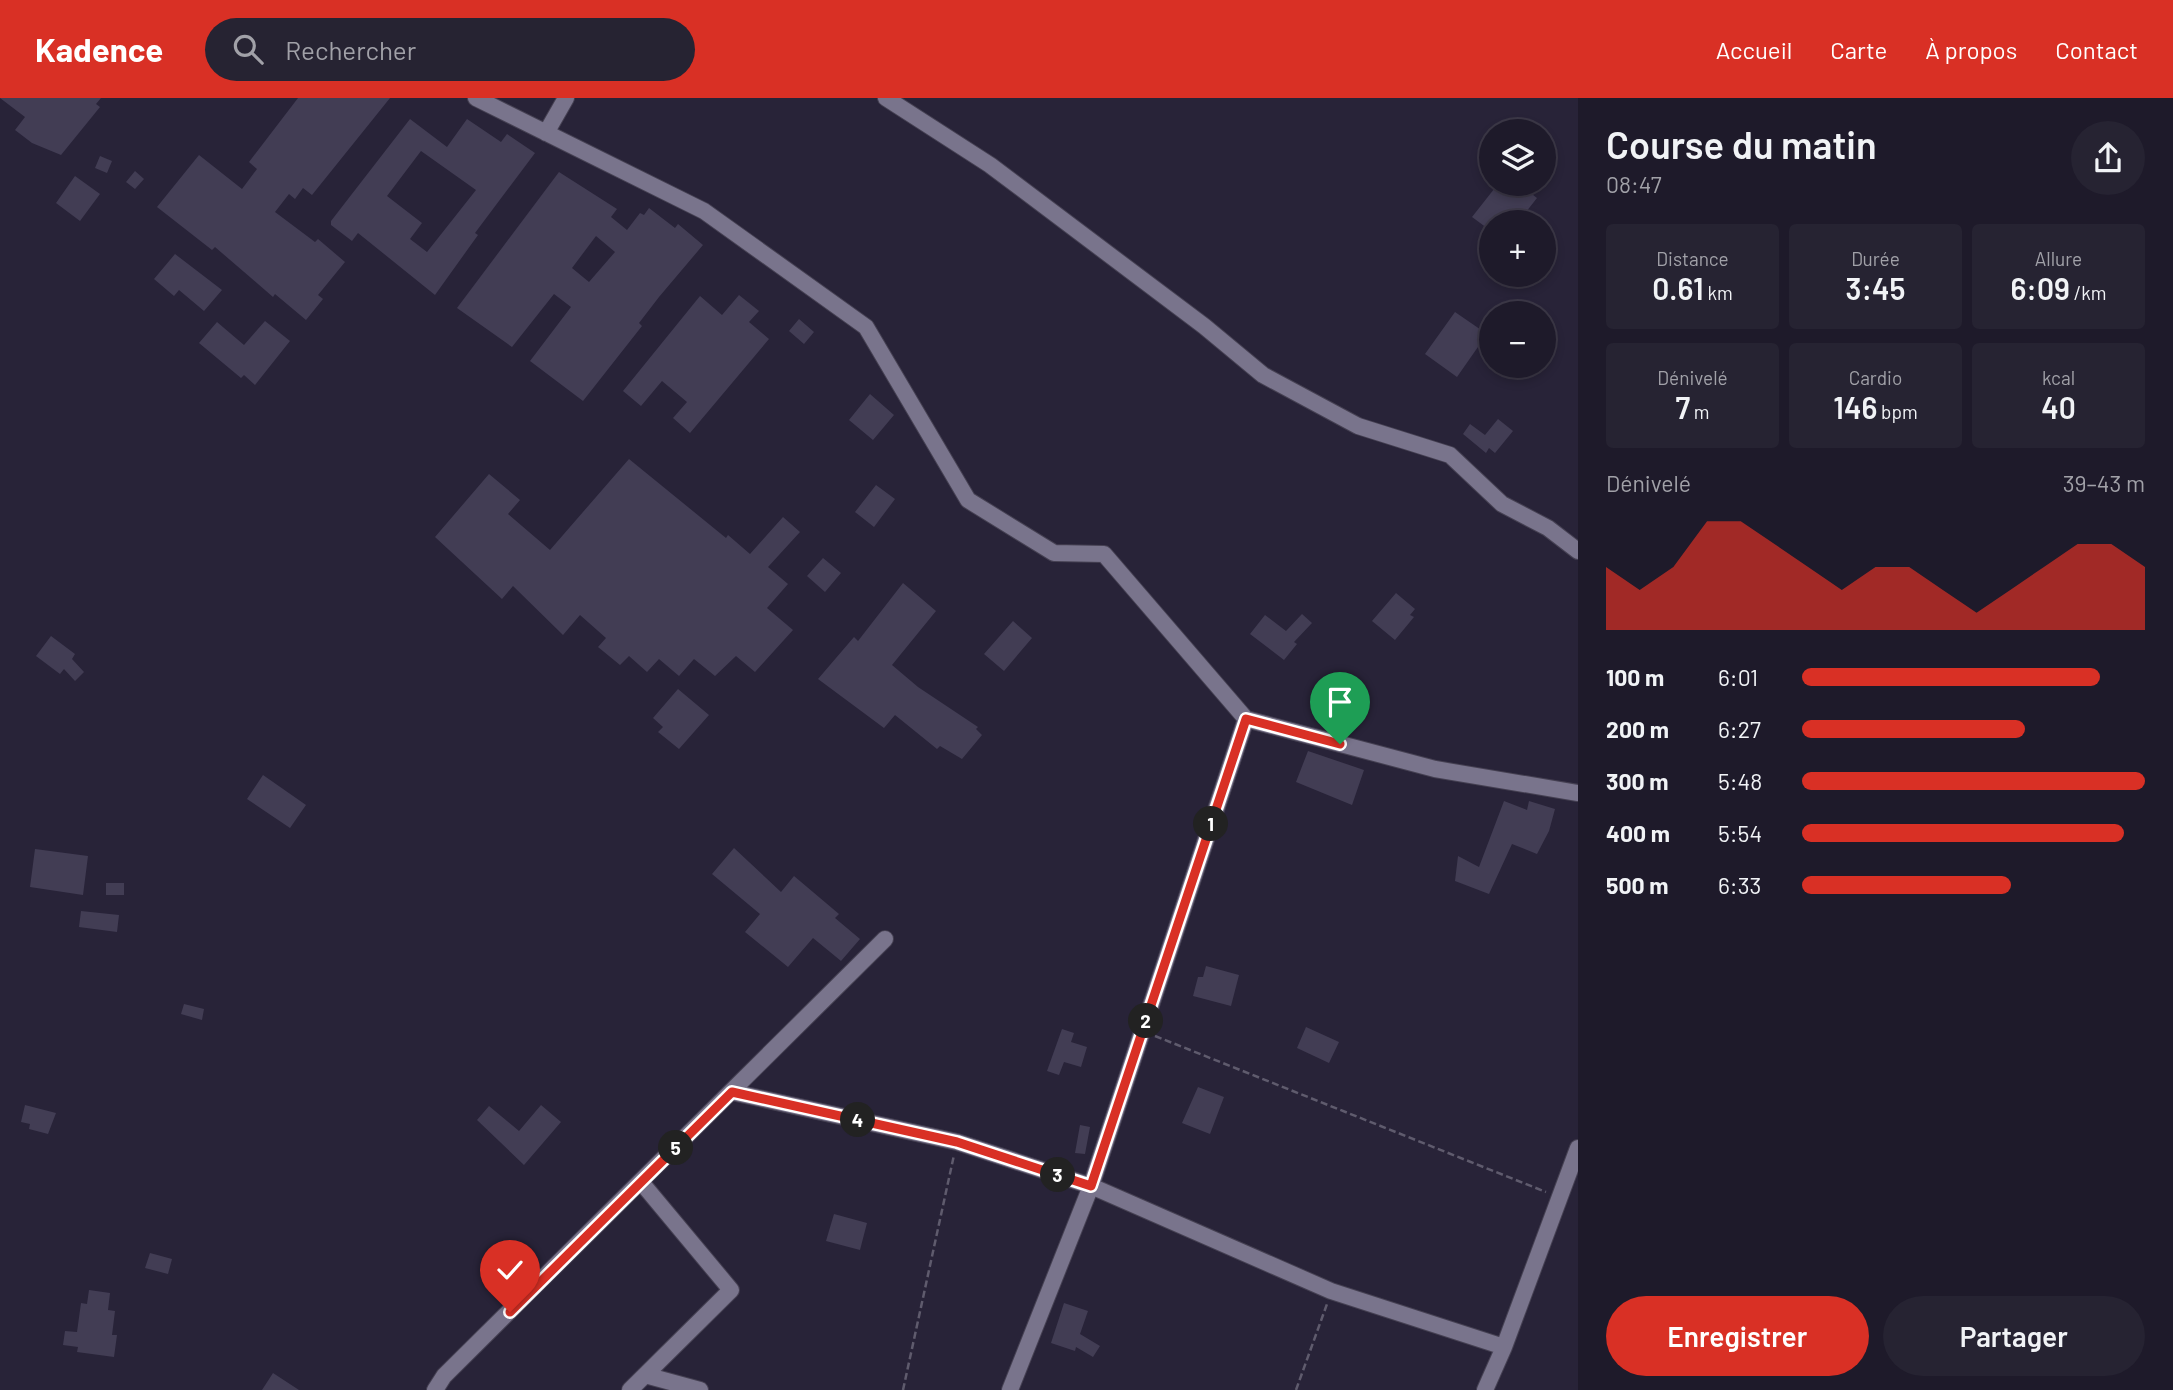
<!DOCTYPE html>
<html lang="fr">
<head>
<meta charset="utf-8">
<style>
  body { margin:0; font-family:Barlow,sans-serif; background:#262332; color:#f1f3f6; height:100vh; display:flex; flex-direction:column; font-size:26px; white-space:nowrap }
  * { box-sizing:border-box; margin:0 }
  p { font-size:23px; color:#a1a1a8 }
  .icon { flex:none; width:38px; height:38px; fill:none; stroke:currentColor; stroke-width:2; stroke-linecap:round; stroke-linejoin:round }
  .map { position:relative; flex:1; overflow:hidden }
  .drawer { display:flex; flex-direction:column; background:#1e1a2a; width:595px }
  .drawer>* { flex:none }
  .tools { position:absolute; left:1479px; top:21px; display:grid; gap:14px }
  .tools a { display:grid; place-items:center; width:77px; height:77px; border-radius:50%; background:#1e1a2a; box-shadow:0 4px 10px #0003,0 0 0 2px #3c3847; font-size:35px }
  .pin { position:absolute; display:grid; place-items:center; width:60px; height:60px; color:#fff; margin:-72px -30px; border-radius:50% 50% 50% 0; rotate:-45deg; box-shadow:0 0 7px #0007 }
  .pin .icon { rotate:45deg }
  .km { position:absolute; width:35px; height:35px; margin:-18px; border-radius:50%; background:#222; color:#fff; font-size:19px; line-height:35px; text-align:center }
  .round { display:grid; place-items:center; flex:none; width:74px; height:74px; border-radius:37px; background:#262332 }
  .headline { display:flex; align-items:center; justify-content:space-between; height:119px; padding:0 28px }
  h1 { font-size:38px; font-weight:600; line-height:52px }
  .metrics { display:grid; grid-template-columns:repeat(3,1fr); gap:10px; height:119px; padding:7px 28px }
  .metrics div { display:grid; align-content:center; border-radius:7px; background:#262332; text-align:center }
  .metrics b { font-size:30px; font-weight:600 }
  .metrics small { font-size:19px; font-weight:400 }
  .metrics p { font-size:19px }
  .chart { height:196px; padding:14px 28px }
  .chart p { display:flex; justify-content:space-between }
  .chart svg { width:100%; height:126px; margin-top:7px; fill:#d93025; opacity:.7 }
  .primary-button { display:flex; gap:14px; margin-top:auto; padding:14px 28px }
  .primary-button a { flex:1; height:80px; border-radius:42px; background:#d93025; color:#fff; font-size:28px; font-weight:600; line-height:80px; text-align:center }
  .primary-button a+a { background:#262332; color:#f1f3f6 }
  ul { padding:0 28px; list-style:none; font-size:23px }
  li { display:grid; grid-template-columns:112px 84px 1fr; align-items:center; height:52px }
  li i { height:18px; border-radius:9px; background:#d93025 }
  header { display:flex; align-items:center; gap:42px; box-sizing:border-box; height:98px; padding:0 35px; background:#d93025; color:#fff }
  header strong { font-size:33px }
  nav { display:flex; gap:38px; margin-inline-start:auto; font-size:24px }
  .search { width:490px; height:63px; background:#262332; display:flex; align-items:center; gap:18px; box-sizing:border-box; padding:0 24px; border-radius:38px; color:#a1a1a8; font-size:26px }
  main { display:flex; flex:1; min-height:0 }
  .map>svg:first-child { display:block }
</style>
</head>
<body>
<header>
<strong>Kadence</strong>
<div class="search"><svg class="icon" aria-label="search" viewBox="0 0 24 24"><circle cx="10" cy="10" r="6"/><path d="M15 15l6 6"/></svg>Rechercher</div>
<nav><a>Accueil</a><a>Carte</a><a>À propos</a><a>Contact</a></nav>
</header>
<main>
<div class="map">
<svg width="1578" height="1292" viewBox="0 0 1578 1292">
  <rect width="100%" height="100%" fill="#282338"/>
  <path fill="#423d54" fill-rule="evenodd" d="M0 0H101L96 6 100 9 61 57 32 45 15 32 25 19Z
    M298 0H390L312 97 303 90 295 101 289 96 275 114 315 144 318 141 345 164 318 197 323 201 306 222 275 196 273 199 215 149 212 152 157 109 199 57 242 91 257 71 249 64Z
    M410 21 447 49 467 21 501 44 507 36 535 55 475 135 478 137 435 197 358 135 352 143 331 127V123ZM421 53 476 92 427 154 410 141 422 125 387 98Z
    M100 58 112 63 107 75 95 70Z
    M135 73 144 81 135 91 126 84Z
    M559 74 617 111 611 119 627 132 640 115 644 117 649 110 675 130 678 126 703 147 659 199 639 225 642 228 583 303 530 263 571 209 554 196 512 249 457 210ZM596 138 615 154 589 184 572 170Z
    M75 78 100 96 80 123 56 105Z
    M1498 86H1519L1537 100 1518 124H1508L1502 119 1498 124H1491V133L1472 119Z
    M175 156 222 192 204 213 179 192 174 198 154 181Z
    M739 197 759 213 749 224 769 241 690 335 673 320 687 304 662 283 641 308 623 293 700 198 722 217Z
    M1455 214 1487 236 1457 279 1425 256Z
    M799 221 814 234 804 246 789 233Z
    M265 223 290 243 255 287 244 277 241 280 199 245 217 224 244 247Z
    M870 296 894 317 873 342 849 322Z
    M1498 321 1513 333 1495 355 1489 350 1486 355 1463 336 1470 326 1485 337Z
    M629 361 726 440 728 437 750 456 783 419 800 434 768 469 788 486 767 510 793 532 755 574 736 558 715 578 694 561 679 578 659 561 647 574 629 558 620 567 598 549 606 540 580 517 563 537 513 488 502 501 435 439 489 376 520 402 508 416 550 452Z
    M876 387 895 401 874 429 855 414Z
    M823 460 841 475 825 494 807 478Z
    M903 485 936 513 892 567 918 589 978 629 976 631 982 637 962 661 940 648 937 651 895 617 884 630 818 581 854 539 858 543Z
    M1396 495 1415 511 1410 517 1414 519 1395 542 1372 523Z
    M1302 516 1312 525 1294 544 1297 546 1284 562 1250 536 1265 517 1286 533Z
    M1013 523 1032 540 1004 573 984 556Z
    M51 538 75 556 72 561 84 574 75 583 64 571 60 576 36 558Z
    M678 591 709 617 679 651 658 634 663 629 653 620Z
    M1308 653 1364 672 1352 707 1296 684Z
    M263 677 306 707 290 730 247 701Z
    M1504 703 1527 712 1529 703 1555 711 1549 733 1537 756 1512 746 1489 796 1455 783 1458 758 1479 769Z
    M734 750 781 794 794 778 839 816 835 820 860 841 841 863 813 840 788 869 745 834 760 816 712 776Z
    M35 751 88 758 83 797 30 789Z
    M106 785H124V797H106Z
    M81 813 119 817 117 834 79 829Z
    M1206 868 1239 877 1231 908 1193 898 1198 879H1203Z
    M184 906 204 911 202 922 181 916Z
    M1306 929 1339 944 1329 965 1297 950Z
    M1062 931 1074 935 1071 944 1087 949 1081 969 1064 964 1059 977 1047 973Z
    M1198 989 1224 999 1210 1036 1182 1025Z
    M25 1007 56 1015 48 1036 29 1031 30 1026 21 1024Z
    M541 1007 561 1024 524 1067 477 1022 489 1008 519 1033Z
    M1080 1027 1090 1029 1085 1056 1075 1055Z
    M834 1116 867 1125 860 1152 826 1143Z
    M150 1155 172 1161 168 1176 145 1170Z
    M89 1192 110 1195 108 1212 115 1213 112 1237H117L114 1259 77 1254 78 1249 63 1247 65 1233 77 1234 81 1205 87 1206Z
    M1064 1205 1088 1213 1080 1236 1100 1248 1093 1259 1076 1249 1075 1253 1051 1245Z
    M273 1275 299 1292H262Z"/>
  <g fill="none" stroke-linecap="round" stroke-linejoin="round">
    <g stroke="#454052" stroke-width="18">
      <path id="minor" d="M476 0 704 113 866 229 968 402 1054 455 1104 456 1246 621 1435 671 1578 695
        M886 0 990 67 1204 228 1263 277 1358 328 1450 357 1502 406 1548 430 1578 453
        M546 35 566 0
        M732 994 957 1044 1091 1088 1331 1193 1504 1249
        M645 1277 700 1292
        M435 1292 444 1278 885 841
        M630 1292 731 1192 641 1084
        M1010 1292 1091 1088 1246 621
        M1485 1292 1504 1249 1578 1050"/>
    </g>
    <path stroke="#5f5b6d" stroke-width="2.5" stroke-dasharray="7 3.5" stroke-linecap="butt" d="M1155 938 1546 1094
      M903 1292 954 1057
      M1296 1292 1327 1206"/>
    <use href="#minor" stroke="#79748c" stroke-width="16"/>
  </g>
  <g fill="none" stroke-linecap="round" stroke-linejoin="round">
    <g stroke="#fff" stroke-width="14">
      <path id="route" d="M510 1214 732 994 957 1044 1091 1088 1246 621 1340 646"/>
    </g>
    <use href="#route" stroke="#d93025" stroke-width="9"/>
  </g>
</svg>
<div class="tools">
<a><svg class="icon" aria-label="layers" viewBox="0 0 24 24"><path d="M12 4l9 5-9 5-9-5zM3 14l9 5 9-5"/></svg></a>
<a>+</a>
<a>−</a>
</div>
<div class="pin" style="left:1340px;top:646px;background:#1e9e55"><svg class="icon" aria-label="arrive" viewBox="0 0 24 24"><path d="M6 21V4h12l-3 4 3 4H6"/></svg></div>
<div class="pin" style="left:510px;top:1214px;background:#d93025"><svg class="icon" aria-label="check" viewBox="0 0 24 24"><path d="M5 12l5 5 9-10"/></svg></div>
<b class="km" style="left:1211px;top:726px">1</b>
<b class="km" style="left:1146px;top:923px">2</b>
<b class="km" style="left:1058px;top:1077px">3</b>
<b class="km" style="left:858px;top:1022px">4</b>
<b class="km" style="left:676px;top:1050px">5</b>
</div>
<section class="drawer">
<div class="headline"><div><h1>Course du matin</h1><p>08:47</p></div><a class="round"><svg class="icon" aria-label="share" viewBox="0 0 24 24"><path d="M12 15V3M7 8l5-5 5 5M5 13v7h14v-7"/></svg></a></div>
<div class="metrics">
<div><p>Distance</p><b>0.61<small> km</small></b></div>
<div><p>Durée</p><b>3:45</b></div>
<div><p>Allure</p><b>6:09<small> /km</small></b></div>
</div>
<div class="metrics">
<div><p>Dénivelé</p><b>7<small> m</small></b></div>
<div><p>Cardio</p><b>146<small> bpm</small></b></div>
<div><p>kcal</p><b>40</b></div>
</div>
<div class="chart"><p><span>Dénivelé</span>39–43 m</p>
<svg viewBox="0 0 160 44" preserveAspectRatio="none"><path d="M0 44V22L10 30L20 22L30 6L40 6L50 14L60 22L70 30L80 22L90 22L100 30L110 38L120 30L130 22L140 14L150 14L160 22V44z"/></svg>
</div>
<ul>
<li><b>100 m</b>6:01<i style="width:87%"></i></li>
<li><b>200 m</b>6:27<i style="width:65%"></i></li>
<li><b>300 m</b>5:48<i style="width:100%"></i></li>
<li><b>400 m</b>5:54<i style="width:94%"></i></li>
<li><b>500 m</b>6:33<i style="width:61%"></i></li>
</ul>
<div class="primary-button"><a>Enregistrer</a><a>Partager</a></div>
</section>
</main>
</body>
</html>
